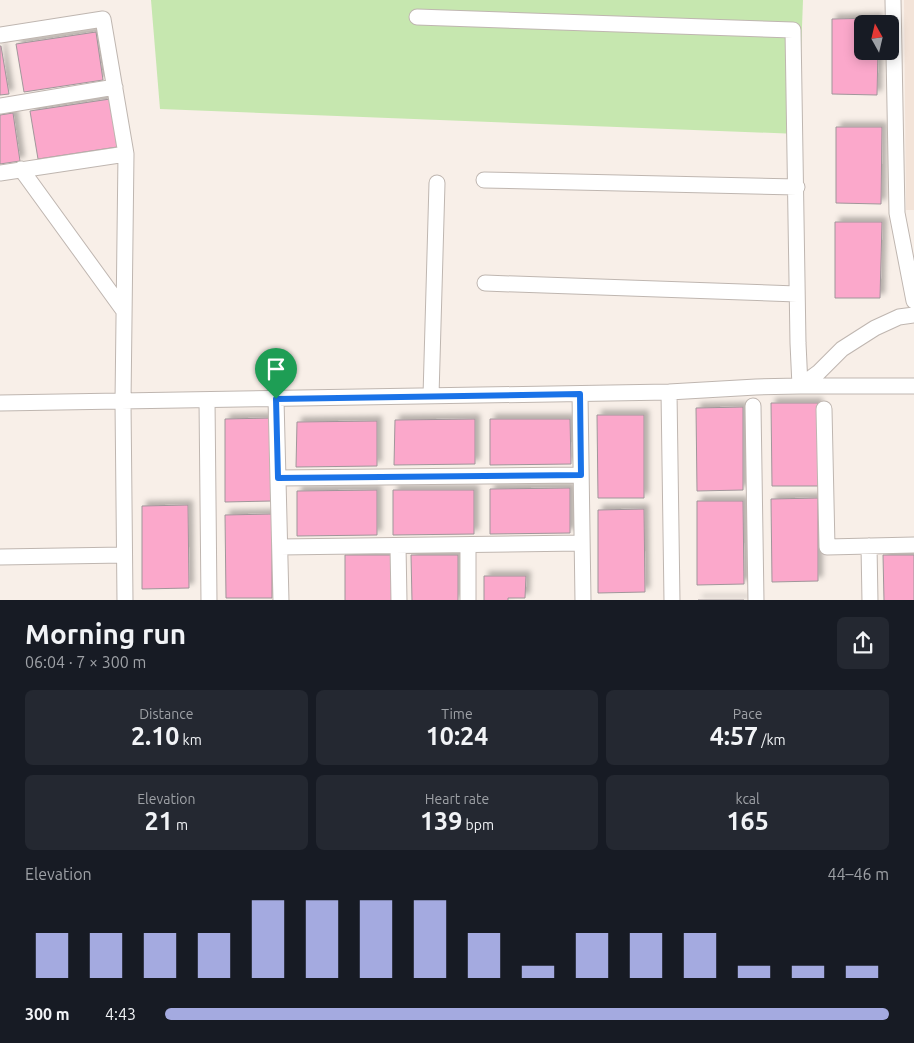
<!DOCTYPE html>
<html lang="en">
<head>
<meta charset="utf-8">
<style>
  body { margin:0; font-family:Ubuntu,sans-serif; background:#242831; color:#f1f3f6; height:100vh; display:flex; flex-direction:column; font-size:19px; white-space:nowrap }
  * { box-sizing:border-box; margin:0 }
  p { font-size:16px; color:#9ea1a6 }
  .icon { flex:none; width:28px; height:28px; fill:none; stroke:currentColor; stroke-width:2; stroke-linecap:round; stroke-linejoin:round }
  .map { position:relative; height:600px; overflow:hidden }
  .details { display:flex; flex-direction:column; background:#171b24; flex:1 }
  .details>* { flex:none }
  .needle { width:32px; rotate:352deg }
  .controls { position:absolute; left:854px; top:15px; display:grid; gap:10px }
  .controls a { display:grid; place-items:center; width:45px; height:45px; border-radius:8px; background:#171b24; box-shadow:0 2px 12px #0003; font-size:25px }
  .pin { position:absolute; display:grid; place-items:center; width:42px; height:42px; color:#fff; margin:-51px -21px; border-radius:50% 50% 50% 0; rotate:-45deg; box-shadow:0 0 5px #0007 }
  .pin .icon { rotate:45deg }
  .round { display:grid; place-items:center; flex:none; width:52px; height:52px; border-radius:8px; background:#242831 }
  .headline { display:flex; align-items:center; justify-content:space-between; height:85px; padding:0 25px }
  h1 { font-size:28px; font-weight:600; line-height:38px }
  .metrics { display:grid; grid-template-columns:repeat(3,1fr); gap:8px; height:85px; padding:5px 25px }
  .metrics div { display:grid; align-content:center; border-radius:8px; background:#242831; text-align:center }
  .metrics b { font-size:25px; font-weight:600 }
  .metrics small { font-size:14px; font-weight:400 }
  .metrics p { font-size:14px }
  .chart { height:140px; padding:10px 25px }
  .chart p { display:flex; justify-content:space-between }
  .chart svg { width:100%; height:90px; margin-top:5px; stroke:#a4aae0; stroke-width:6 }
  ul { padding:0 25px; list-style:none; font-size:16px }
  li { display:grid; grid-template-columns:80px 60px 1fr; align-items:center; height:38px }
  li i { height:12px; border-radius:6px; background:#a4aae0 }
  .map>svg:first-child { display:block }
</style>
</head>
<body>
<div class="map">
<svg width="914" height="601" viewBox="0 0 914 601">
  <defs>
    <filter id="shadow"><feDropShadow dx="4.5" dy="-4.5" stdDeviation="2.5" flood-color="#0004"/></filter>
  </defs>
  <rect width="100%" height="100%" fill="#f8efe8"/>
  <path fill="#f3e3d8" d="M904 0H914V210H906Z"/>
  <path fill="#c6e7af" d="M151 0H803L798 134 160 109Z"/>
  <path fill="#fba8cb" stroke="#a0969a" filter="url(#shadow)" d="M878 18V24H862V51H878L877 95 832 94V19Z
    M96 32 103 80 24 92 16 44Z
    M0 46H1L9 94 0 95Z
    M110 99 117 147 38 159 30 111Z
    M13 113 20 161 0 164V115Z
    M836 127H882L881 204 836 203Z
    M835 222H882L880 298H835Z
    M771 403H818V486H772Z
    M743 407V490L697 491 696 408Z
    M597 415H644V498H598Z
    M271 418 272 501 225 502V419Z
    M475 419V464L394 465 395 420Z
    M490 419H570L571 464 490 465Z
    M377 421V466L296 467 297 422Z
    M570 488V533L490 534V489Z
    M377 490V535L297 536V491Z
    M393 490H474V534L393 535Z
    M818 498V581L772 582 771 499Z
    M697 501H743L744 584 697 585Z
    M188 505 189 588 142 589V506Z
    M644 509 645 592 598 593V510Z
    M272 514V598H226L225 515Z
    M345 555H391L392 601H345Z
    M411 555H458V601H412Z
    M883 555H914V601H884Z
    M484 576H526L525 598H508V601H484Z
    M698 600H744V601H698Z"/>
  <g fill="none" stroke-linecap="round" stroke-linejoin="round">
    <g stroke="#bfb6b0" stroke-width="17">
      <path id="minor" d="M893 0 897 213 914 301
        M417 17 793 30 798 343 800 386H914
        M0 35 103 19 126 154 123 402 125 601
        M0 106 115 87
        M21 169 124 311
        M0 173 126 154
        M484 180 797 187
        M485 283 797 294
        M669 392 672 601
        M580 394 583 601
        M431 396 437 183
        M276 399 281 601
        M207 400 209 601
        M0 403 669 392 756 387 800 386 819 372 842 349 875 328 899 317 914 315
        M753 406 756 601
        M824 409 827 547 914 545
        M278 478 581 475
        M468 545V601
        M398 546 399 601
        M869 546 870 601
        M280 547 582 543
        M0 557 124 555"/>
    </g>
    <use href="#minor" stroke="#fff" stroke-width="15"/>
  </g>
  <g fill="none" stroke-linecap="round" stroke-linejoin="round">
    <g stroke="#fff" stroke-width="10">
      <path id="route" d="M580 394 581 475 278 478 276 399Z"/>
    </g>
    <use href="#route" stroke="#1a73e8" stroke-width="6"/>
  </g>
</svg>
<div class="controls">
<a><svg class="needle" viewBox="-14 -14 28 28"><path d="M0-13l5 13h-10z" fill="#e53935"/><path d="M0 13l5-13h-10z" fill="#9ea1a6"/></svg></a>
</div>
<div class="pin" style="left:276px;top:399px;background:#1e9e55"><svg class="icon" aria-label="arrive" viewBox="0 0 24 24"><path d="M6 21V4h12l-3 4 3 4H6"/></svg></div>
</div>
<section class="details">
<div class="headline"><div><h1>Morning run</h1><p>06:04 · 7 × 300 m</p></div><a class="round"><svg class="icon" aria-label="share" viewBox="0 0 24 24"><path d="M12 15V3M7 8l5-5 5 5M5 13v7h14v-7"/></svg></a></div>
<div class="metrics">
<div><p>Distance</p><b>2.10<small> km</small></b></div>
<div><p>Time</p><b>10:24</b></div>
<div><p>Pace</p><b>4:57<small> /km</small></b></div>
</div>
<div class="metrics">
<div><p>Elevation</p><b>21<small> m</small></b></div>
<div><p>Heart rate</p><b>139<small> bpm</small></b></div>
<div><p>kcal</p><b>165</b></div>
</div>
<div class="chart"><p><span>Elevation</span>44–46 m</p>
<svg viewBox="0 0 160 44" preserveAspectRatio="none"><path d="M5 44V22M15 44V22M25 44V22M35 44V22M45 44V6M55 44V6M65 44V6M75 44V6M85 44V22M95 44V38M105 44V22M115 44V22M125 44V22M135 44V38M145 44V38M155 44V38"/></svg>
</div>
<ul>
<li><b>300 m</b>4:43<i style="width:100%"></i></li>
</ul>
</section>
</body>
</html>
